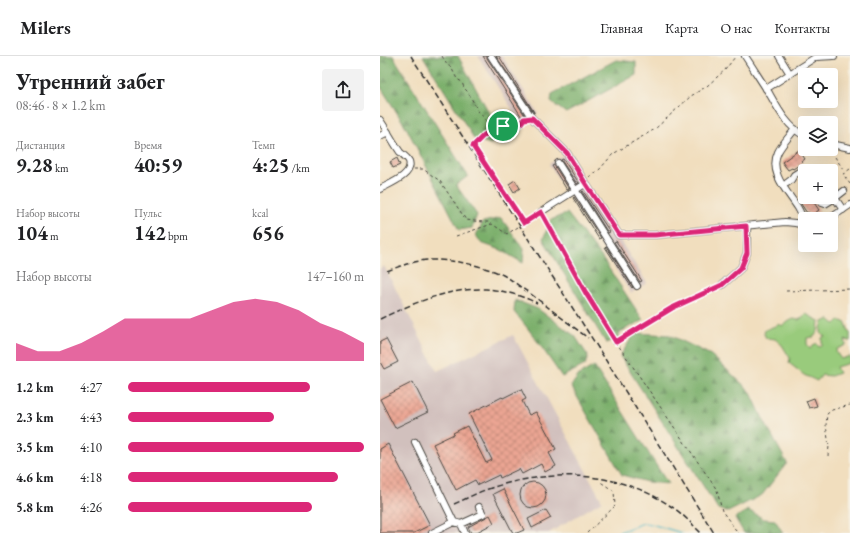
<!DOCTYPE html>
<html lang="ru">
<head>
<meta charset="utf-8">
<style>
  body { margin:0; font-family:"EB Garamond",serif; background:#f2f2f2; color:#202124; height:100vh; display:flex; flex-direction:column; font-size:15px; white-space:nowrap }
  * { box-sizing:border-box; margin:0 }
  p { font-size:13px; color:#757577 }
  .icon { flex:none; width:22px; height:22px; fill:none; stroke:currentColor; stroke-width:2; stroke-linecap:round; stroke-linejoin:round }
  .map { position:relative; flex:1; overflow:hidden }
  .sheet { display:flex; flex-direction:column; background:#fff; width:380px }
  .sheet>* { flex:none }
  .controls { position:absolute; left:418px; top:12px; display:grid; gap:8px }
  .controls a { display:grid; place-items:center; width:40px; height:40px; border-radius:4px; background:#fff; box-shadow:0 4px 16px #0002; font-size:20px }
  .pin { position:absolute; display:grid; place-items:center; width:34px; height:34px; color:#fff; margin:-17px; border:2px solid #fff; border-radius:50%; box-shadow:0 1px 4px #0007 }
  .round { display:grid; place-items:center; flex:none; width:42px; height:42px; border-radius:4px; background:#f2f2f2 }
  .overview { display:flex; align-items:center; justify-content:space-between; height:68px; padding:0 16px }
  h1 { font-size:22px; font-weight:700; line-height:30px }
  .figures { display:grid; grid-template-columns:repeat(3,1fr); gap:6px; height:68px; padding:4px 16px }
  .figures div { display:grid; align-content:center }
  .figures b { font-size:20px; font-weight:700 }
  .figures small { font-size:11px; font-weight:400 }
  .figures p { font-size:11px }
  .chart { height:112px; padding:8px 16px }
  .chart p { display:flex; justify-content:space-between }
  .chart svg { width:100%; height:72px; margin-top:4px; fill:#db2777; opacity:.7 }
  ul { padding:0 16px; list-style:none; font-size:13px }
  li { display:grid; grid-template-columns:64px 48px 1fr; align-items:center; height:30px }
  li i { height:10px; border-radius:5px; background:#db2777 }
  header { display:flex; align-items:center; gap:24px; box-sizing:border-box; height:56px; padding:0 20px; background:#fff; border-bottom:1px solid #e0e0e0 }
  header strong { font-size:19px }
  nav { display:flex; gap:22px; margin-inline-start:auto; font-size:14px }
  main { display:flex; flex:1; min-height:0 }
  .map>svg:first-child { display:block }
</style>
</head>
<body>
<header>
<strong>Milers</strong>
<nav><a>Главная</a><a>Карта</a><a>О нас</a><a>Контакты</a></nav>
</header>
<main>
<section class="sheet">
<div class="overview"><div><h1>Утренний забег</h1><p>08:46 · 8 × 1.2 km</p></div><a class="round"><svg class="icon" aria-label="share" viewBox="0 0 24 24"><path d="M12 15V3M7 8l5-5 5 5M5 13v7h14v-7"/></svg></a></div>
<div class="figures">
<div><p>Дистанция</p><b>9.28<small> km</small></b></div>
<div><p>Время</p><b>40:59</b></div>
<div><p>Темп</p><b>4:25<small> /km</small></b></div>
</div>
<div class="figures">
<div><p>Набор высоты</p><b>104<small> m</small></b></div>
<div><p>Пульс</p><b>142<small> bpm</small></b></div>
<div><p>kcal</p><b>656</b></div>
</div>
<div class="chart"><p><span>Набор высоты</span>147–160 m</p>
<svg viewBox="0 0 160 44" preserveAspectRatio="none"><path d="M0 44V33L10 38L20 38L30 33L40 26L50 18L60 18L70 18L80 18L90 13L100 8L110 6L120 8L130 13L140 21L150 26L160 33V44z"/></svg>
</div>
<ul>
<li><b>1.2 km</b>4:27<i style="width:77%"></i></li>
<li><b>2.3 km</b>4:43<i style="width:62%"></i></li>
<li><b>3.5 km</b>4:10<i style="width:100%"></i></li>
<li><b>4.6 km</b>4:18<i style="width:89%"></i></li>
<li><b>5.8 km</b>4:26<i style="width:78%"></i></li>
</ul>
</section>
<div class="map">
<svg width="470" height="477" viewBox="0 0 470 477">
  <defs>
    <pattern id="forest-firs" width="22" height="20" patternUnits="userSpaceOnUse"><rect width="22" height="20" fill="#7aaf6b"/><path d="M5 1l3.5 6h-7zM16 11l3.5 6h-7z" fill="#648f58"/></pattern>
    <pattern id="building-cross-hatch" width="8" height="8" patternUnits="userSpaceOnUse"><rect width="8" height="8" fill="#eba593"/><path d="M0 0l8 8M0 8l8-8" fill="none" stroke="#bf8778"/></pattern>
  </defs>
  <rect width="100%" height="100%" fill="#f7f3e8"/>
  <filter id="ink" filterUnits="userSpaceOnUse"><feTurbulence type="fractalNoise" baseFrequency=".025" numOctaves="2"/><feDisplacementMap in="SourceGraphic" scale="8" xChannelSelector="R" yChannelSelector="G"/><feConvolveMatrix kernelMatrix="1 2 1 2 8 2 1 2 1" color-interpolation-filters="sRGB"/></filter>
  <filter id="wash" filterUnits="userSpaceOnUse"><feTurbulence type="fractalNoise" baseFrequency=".012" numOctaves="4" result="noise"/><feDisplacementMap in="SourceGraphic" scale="16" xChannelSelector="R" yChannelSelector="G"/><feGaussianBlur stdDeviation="0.9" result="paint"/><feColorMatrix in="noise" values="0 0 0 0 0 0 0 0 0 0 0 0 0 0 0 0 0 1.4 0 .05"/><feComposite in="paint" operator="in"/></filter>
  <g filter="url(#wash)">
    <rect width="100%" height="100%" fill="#f1debe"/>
    <path fill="#d1c0bd" d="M98 0H122L158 57 141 67Z
      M185 98 267 227 251 237 169 108Z
      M4 210 57 315 133 279 222 445 169 477H0V213Z"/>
    <path fill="#99cb7b" stroke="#627b53" d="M426 258 439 265 438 275 434 281 427 282V288L430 293 436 287 439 291 442 290V282L445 280 441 278V272L443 266 449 263 455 268 459 264 466 267 469 276 470 277V285L465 284 466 289 457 293 456 296 461 303 470 300V307L456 311 459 317 451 320 442 319 437 325 424 319 409 307 410 302 402 289 395 283 386 282 384 278 385 274 400 268 401 270 413 263 419 264Z"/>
    <path fill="url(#forest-firs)" stroke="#526d4b" d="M0 0H13L88 120 76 129 97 159 92 172 79 174 26 71 0 30Z
      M43 0H78L118 73V81L111 88 95 84Z
      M236 4 256 6V19L186 57 171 46 172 38Z
      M187 157 220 199 263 264 240 276 238 282 226 287 163 183 171 164Z
      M121 162 144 193 143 207 121 194 101 187 96 179 103 166Z
      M135 244 158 253 180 269 195 280 208 300 205 309 182 321C167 299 152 276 134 256Z
      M255 277 290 279 331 299 370 335 384 365 407 407 382 439 348 456 338 453 240 300Z
      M214 310 288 428 267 426 242 419 191 330 199 319Z
      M368 454 384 463 395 464 403 477H364L355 462Z"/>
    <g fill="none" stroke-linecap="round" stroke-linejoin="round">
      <path stroke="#47b5c1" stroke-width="1.5" d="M237 477 263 467 271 468 302 477"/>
    </g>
    <g id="blocks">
      <path fill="url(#building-cross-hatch)" d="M103 0H107V2L146 61 143 63Z
        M116 0H119L154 56V57Z
        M419 94 425 103 421 106 422 107 413 113 412 112 408 114 402 106Z
        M17 102 20 109 13 112 10 106Z
        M183 103 199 127 197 128 181 104Z
        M174 109 189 133 187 134 172 110Z
        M135 124 140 132 134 136 129 128Z
        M203 135 230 176 228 177 202 136Z
        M194 141 221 182 219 183 193 142Z
        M423 141H430L439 154 431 160 428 156 427 157 421 148 422 147 420 143Z
        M236 185 262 225 260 226 234 186Z
        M226 190 253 231 252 232 225 191Z
        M6 283 18 306 4 313 0 306V286Z
        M33 326 48 356 15 372 0 343Z
        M141 333 146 343 142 345 149 359 156 356 176 393 169 397 176 410 165 416 161 408 142 418 139 413 120 422 119 419 98 429 95 424 76 434 53 388 74 378 73 377 87 370 106 407 112 404 89 358 122 341 123 342Z
        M434 342 437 350 429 352 426 345Z
        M8 388 50 469 34 477H0V393Z
        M140 439a13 13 0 1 1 26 0a13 13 0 1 1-26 0Z
        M123 433 144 474 137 477H133L113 438Z
        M166 454 171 462 152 472 148 463Z
        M110 459 114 467 95 477H91L88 471Z"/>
    </g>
  </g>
  <g filter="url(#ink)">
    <use href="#blocks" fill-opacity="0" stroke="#494641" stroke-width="1"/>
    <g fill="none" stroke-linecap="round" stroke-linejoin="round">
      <g stroke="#494641" stroke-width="8">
        <path id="minor" d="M111 0 152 62 187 97 204 125 239 179H275L405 166 415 167 425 169
          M365 0C373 12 381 25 389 37 398 53 408 72 425 80
          M399 0 410 18
          M436 0V1L454 0
          M386 33 436 1
          M0 64C7 74 13 86 20 96 23 99 27 101 29 105 34 119 9 128 0 133
          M415 73C410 80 402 88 398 96 388 117 408 136 418 152 421 157 422 162 425 166
          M0 80 8 76
          M451 88 470 92
          M178 107 257 230
          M407 127 411 124 414 119 422 114 425 115
          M438 141 442 147 445 148 455 142 463 154
          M455 142 464 135
          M161 156 205 128
          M449 163 470 149
          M342 229 361 212 367 197V170
          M35 386 74 466 52 477
          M74 466 81 468 103 458 99 451
          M81 468 85 477"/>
      </g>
      <path stroke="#494641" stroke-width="1" stroke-dasharray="3 3" stroke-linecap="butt" d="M62 0 67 9 71 11 77 23 82 26 84 32 88 36 98 55 105 63 109 73 112 75
        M455 101 465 116
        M34 113H43L60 125 86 164 103 166H109L111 168
        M470 113 463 118 470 128
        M209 121 219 114 233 98 275 73 311 40 327 30 345 14 355 1
        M164 161 207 239 236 286 337 434 342 455 358 477
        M144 167 93 90 104 79 123 70H126L135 72 141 67 144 63H147
        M76 180 112 168 127 178 157 159
        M406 235 470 233
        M233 288 292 252 338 231
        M448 400 449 390 446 369 447 358 452 354 470 349
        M207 477 235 450 234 435 219 425"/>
      <use href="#minor" stroke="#fff" stroke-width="6"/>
      <path stroke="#2b2b2b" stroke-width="1.5" stroke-dasharray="6 3" stroke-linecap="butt" d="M31 0 215 287 334 477
        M7 215C20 210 34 205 48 204 71 203 102 209 123 219 131 223 140 231 148 236 168 251 188 267 208 282
        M0 263C33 247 69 232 106 233 123 234 142 240 157 247
        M74 448C84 444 94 438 105 434 164 413 235 413 289 449 301 456 311 467 321 477"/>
    </g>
  </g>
  <g fill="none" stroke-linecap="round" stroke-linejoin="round" filter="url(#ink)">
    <g stroke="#fff" stroke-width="8">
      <path id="route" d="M152 62 187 97 204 125 239 179H275L366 170 367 197 361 212 342 229 292 252 236 286 207 239 161 156 144 167 93 90 104 79 123 70H126L135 72 141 67 144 63Z"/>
    </g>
    <use href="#route" stroke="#db2777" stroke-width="5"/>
  </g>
</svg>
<div class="controls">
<a><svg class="icon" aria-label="locate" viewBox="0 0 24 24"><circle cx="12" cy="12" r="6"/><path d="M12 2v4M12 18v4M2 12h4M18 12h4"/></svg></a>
<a><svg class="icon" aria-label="layers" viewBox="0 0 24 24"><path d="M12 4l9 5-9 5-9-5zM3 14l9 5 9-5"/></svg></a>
<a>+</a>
<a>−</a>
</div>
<div class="pin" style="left:123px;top:70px;background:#1e9e55"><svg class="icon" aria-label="arrive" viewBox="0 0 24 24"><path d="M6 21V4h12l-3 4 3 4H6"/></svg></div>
</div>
</main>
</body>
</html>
